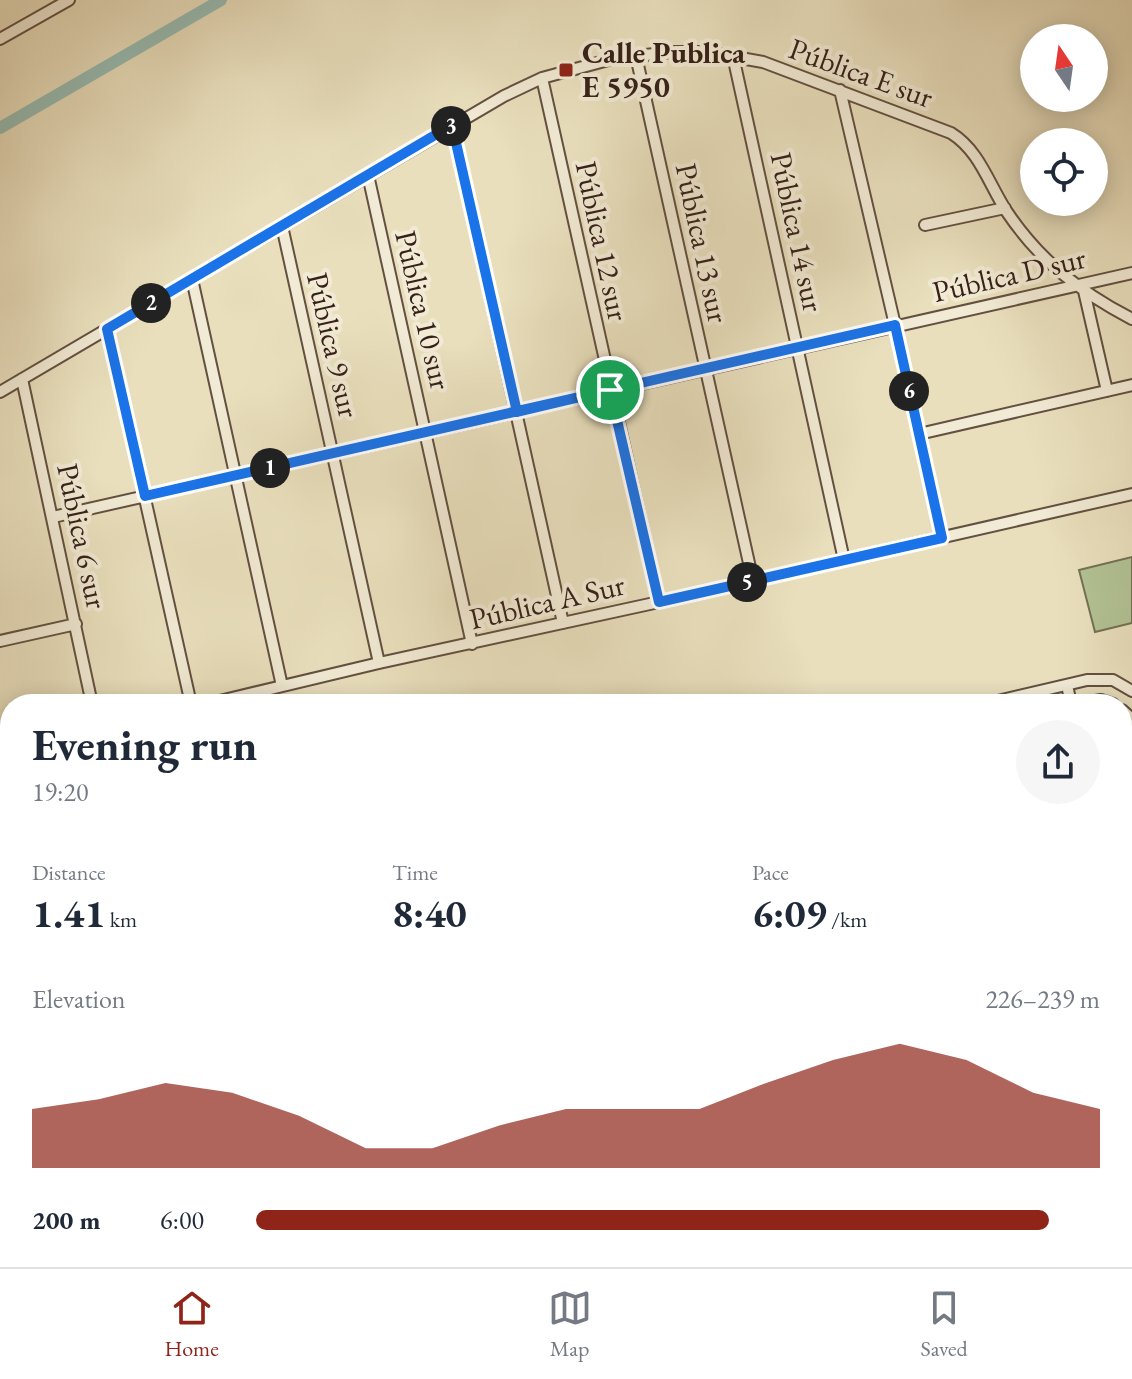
<!DOCTYPE html>
<html lang="en">
<head>
<meta charset="utf-8">
<style>
  body { margin:0; font-family:"EB Garamond",serif; background:#f6f6f7; color:#1f2937; height:100vh; display:flex; flex-direction:column; font-size:30px; white-space:nowrap }
  * { box-sizing:border-box; margin:0 }
  p { font-size:26px; color:#747a83 }
  .icon { flex:none; width:44px; height:44px; fill:none; stroke:currentColor; stroke-width:2; stroke-linecap:round; stroke-linejoin:round }
  .map { position:relative; flex:1; overflow:hidden }
  .panel { position:absolute; left:0px; top:694px; width:1132px; height:574px; display:flex; flex-direction:column; background:#fff; border-radius:32px 32px 0 0; box-shadow:0 4px 20px #0003 }
  .panel>* { flex:none }
  .needle { width:52px; rotate:347deg }
  .tools { position:absolute; left:1020px; top:24px; display:grid; gap:16px }
  .tools a { display:grid; place-items:center; width:88px; height:88px; border-radius:50%; background:#fff; box-shadow:0 4px 20px #0003; font-size:40px }
  .pin { position:absolute; display:grid; place-items:center; width:68px; height:68px; color:#fff; margin:-34px; border:4px solid #fff; border-radius:50%; box-shadow:0 2px 8px #0007 }
  .km { position:absolute; width:40px; height:40px; margin:-20px; border-radius:50%; background:#222; color:#fff; font-size:22px; line-height:40px; text-align:center }
  .round { display:grid; place-items:center; flex:none; width:84px; height:84px; border-radius:42px; background:#f6f6f7 }
  .headline { display:flex; align-items:center; justify-content:space-between; height:136px; padding:0 32px }
  h1 { font-size:44px; font-weight:700; line-height:60px }
  .figures { display:grid; grid-template-columns:repeat(3,1fr); gap:12px; height:136px; padding:8px 32px }
  .figures div { display:grid; align-content:center }
  .figures b { font-size:40px; font-weight:700 }
  .figures small { font-size:22px; font-weight:400 }
  .figures p { font-size:22px }
  .chart { height:224px; padding:16px 32px }
  .chart p { display:flex; justify-content:space-between }
  .chart svg { width:100%; height:144px; margin-top:8px; fill:#8f2418; opacity:.7 }
  ul { padding:0 32px; list-style:none; font-size:26px }
  li { display:grid; grid-template-columns:128px 96px 1fr; align-items:center; height:60px }
  li i { height:20px; border-radius:10px; background:#8f2418 }
  .menu { display:flex; justify-content:space-around; align-items:center; height:112px; border-top:2px solid #e0e1e3; background:#fff; font-size:22px; color:#747a83 }
  .menu a { display:grid; justify-items:center; gap:4px }
  .menu .current { color:#8f2418 }
  .map>svg:first-child { display:block }
</style>
</head>
<body>
<div class="map">
<svg width="1132" height="1267" viewBox="0 0 1132 1267">
  <rect width="100%" height="100%" fill="#e9dfbd"/>
  <filter id="stains"><feTurbulence type="fractalNoise" baseFrequency=".0025" numOctaves="4"/><feColorMatrix values="0 0 0 0 .2 0 0 0 0 .09 0 0 0 0 .02 0 0 0 .5 -.17"/></filter>
  <radialGradient id="worn" r=".72"><stop offset=".6" stop-color="#630" stop-opacity="0"/><stop offset="1" stop-color="#630" stop-opacity=".3"/></radialGradient>
  <path fill="#b2c294" stroke="#747156" stroke-width="2" d="M1132 557V623L1095 632 1079 570Z
    M1122 767 1132 768V828L1127 846 1132 868V1073L1122 1075Z
    M185 1258H530L514 1267H145Z"/>
  <g fill="none" stroke-linecap="round" stroke-linejoin="round">
    <path stroke="#97bcb2" stroke-width="12" d="M0 128 221 0"/>
    <g stroke="#635041" stroke-width="14">
      <path id="street" d="M0 39 69 0
        M636 56 753 581
        M733 56 844 560
        M542 78 659 602
        M840 90 895 325 942 538
        M452 125 563 623
        M368 175 472 644
        M925 225 1005 208
        M282 226 379 663
        M192 279 282 686
        M1084 291 1107 391
        M107 329 191 704
        M22 379 92 704
        M0 392 504 96 542 78 612 59 671 52H707L763 62 951 133C980 151 989 185 1007 212 1040 261 1080 292 1132 319
        M919 434 1132 385
        M53 517 1132 273
        M0 641 76 624
        M1067 685 1071 704
        M207 704 379 663 659 602 1132 494
        M985 704 1087 680H1113L1132 691
        M1078 704 1101 700 1113 704
        M1122 710 1132 719
        M0 751 10 749
        M0 931 10 929
        M0 949 10 947
        M0 1183 10 1181
        M1122 1195 1132 1193
        M1104 1258 1106 1267
        M820 1267 857 1258"/>
    </g>
    <use href="#street" stroke="#f1ead4" stroke-width="10"/>
  </g>
  <g fill="none" stroke-linecap="round" stroke-linejoin="round">
    <g stroke="#fff" stroke-width="16">
      <path id="route" d="M610 390C455 426 300 462 145 496L107 329 452 125 517 412 610 390 659 602 942 538 895 325 610 390"/>
    </g>
    <use href="#route" stroke="#1a73e8" stroke-width="10"/>
  </g>
  <rect fill="#8f2418" stroke="#f1ead4" stroke-width="3" x="558" y="62" width="16" height="16" rx="4"/>
  <g text-anchor="middle" stroke-width="8" stroke-linejoin="round" paint-order="stroke">
    <g font-size="30" font-weight="bold" fill="#362018" stroke="#f1ead4" text-anchor="start">
      <text x="582" y="63">Calle Publica<tspan x="582" dy="34">E 5950</tspan></text>
    </g>
    <g font-size="30" fill="#362018" stroke="#f1ead4">
      <text transform="translate(861 73) rotate(20)" y="10">Pública E sur</text>
      <text transform="translate(797 232) rotate(78)" y="10">Pública 14 sur</text>
      <text transform="translate(602 241) rotate(78)" y="10">Pública 12 sur</text>
      <text transform="translate(702 243) rotate(78)" y="10">Pública 13 sur</text>
      <text transform="translate(1009 275) rotate(-13)" y="10">Pública D sur</text>
      <text transform="translate(423 310) rotate(77)" y="10">Pública 10 sur</text>
      <text transform="translate(333 345) rotate(77)" y="10">Pública 9 sur</text>
      <text transform="translate(82 536) rotate(78)" y="10">Pública 6 sur</text>
      <text transform="translate(547 602) rotate(-13)" y="10">Pública A Sur</text>
    </g>
  </g>
  <rect width="100%" height="100%" filter="url(#stains)"/>
  <rect width="100%" height="100%" fill="url(#worn)"/>
</svg>
<div class="tools">
<a><svg class="needle" viewBox="-14 -14 28 28"><path d="M0-13l5 13h-10z" fill="#e53935"/><path d="M0 13l5-13h-10z" fill="#747a83"/></svg></a>
<a><svg class="icon" aria-label="locate" viewBox="0 0 24 24"><circle cx="12" cy="12" r="6"/><path d="M12 2v4M12 18v4M2 12h4M18 12h4"/></svg></a>
</div>
<div class="pin" style="left:610px;top:390px;background:#1e9e55"><svg class="icon" aria-label="arrive" viewBox="0 0 24 24"><path d="M6 21V4h12l-3 4 3 4H6"/></svg></div>
<b class="km" style="left:270px;top:468px">1</b>
<b class="km" style="left:151px;top:303px">2</b>
<b class="km" style="left:451px;top:126px">3</b>
<b class="km" style="left:747px;top:582px">5</b>
<b class="km" style="left:909px;top:391px">6</b>
<section class="panel">
<div class="headline"><div><h1>Evening run</h1><p>19:20</p></div><a class="round"><svg class="icon" aria-label="share" viewBox="0 0 24 24"><path d="M12 15V3M7 8l5-5 5 5M5 13v7h14v-7"/></svg></a></div>
<div class="figures">
<div><p>Distance</p><b>1.41<small> km</small></b></div>
<div><p>Time</p><b>8:40</b></div>
<div><p>Pace</p><b>6:09<small> /km</small></b></div>
</div>
<div class="chart"><p><span>Elevation</span>226–239 m</p>
<svg viewBox="0 0 160 44" preserveAspectRatio="none"><path d="M0 44V26L10 23L20 18L30 21L40 28L50 38L60 38L70 31L80 26L90 26L100 26L110 18L120 11L130 6L140 11L150 21L160 26V44z"/></svg>
</div>
<ul>
<li><b>200 m</b>6:00<i style="width:94%"></i></li>
</ul>
</section>
</div>
<nav class="menu">
<a class="current"><svg class="icon" aria-label="home" viewBox="0 0 24 24"><path d="M3 11l9-7 9 7M6 9v11h12V9"/></svg>Home</a>
<a><svg class="icon" aria-label="map" viewBox="0 0 24 24"><path d="M3 6l6-2 6 2 6-2v14l-6 2-6-2-6 2zM9 4v14M15 6v14"/></svg>Map</a>
<a><svg class="icon" aria-label="saved" viewBox="0 0 24 24"><path d="M7 4h10v16l-5-4-5 4z"/></svg>Saved</a>
</nav>
</body>
</html>
